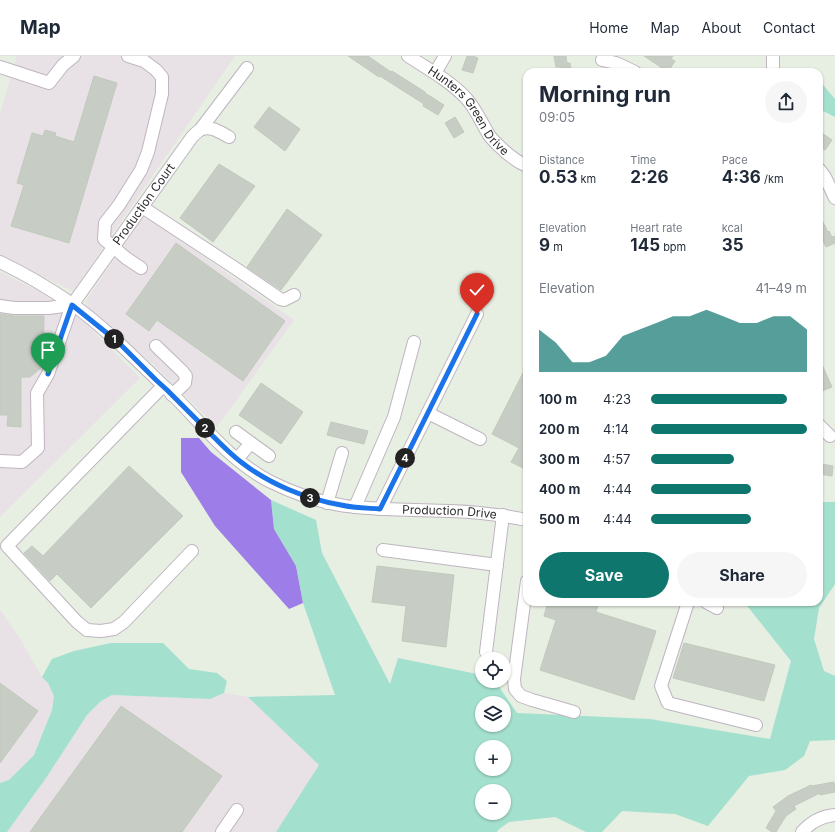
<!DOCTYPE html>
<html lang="en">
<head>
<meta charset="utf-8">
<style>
  body { margin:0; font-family:Inter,sans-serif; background:#f6f6f7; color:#1f2937; height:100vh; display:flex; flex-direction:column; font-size:15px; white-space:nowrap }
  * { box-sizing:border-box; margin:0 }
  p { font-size:13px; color:#747a83 }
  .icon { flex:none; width:22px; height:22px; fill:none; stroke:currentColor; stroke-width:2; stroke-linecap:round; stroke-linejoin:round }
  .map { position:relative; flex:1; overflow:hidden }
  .drawer { position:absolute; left:523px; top:12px; width:300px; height:538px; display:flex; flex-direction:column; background:#fff; border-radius:12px; box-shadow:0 1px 3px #0004 }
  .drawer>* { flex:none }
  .fabs { position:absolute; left:475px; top:596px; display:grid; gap:8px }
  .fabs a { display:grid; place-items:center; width:36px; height:36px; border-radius:50%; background:#fff; box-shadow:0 1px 3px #0004; font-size:20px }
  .pin { position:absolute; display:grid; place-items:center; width:34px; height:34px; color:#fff; margin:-41px -17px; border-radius:50% 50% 50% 0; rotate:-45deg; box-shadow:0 0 4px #0007 }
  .pin .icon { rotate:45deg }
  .km { position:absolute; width:20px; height:20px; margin:-10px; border-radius:50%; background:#222; color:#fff; font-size:11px; line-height:20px; text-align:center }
  .round { display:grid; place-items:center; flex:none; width:42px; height:42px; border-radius:21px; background:#f6f6f7 }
  .overview { display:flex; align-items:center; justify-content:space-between; height:68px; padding:0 16px }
  h1 { font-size:22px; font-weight:700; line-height:30px }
  .stats { display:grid; grid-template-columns:repeat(3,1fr); gap:6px; height:68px; padding:4px 16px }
  .stats div { display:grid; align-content:center }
  .stats b { font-size:17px; font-weight:700 }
  .stats small { font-size:11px; font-weight:400 }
  .stats p { font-size:11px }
  .chart { height:112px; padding:8px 16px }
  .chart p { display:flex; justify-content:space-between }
  .chart svg { width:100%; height:72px; margin-top:4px; fill:#0f766e; opacity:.7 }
  .button { display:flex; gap:8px; margin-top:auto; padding:8px 16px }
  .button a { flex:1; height:46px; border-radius:24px; background:#0f766e; color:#fff; font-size:16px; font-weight:700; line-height:46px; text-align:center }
  .button a+a { background:#f6f6f7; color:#1f2937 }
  ul { padding:0 16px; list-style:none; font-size:13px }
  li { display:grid; grid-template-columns:64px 48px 1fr; align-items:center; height:30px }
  li i { height:10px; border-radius:5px; background:#0f766e }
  header { display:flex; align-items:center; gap:24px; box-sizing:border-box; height:56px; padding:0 20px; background:#fff; border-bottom:1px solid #e0e1e3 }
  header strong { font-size:19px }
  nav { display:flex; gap:22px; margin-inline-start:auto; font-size:14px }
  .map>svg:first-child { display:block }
</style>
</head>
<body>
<header>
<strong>Map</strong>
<nav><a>Home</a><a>Map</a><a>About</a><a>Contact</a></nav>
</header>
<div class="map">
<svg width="835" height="776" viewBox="0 0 835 776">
  <rect width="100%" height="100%" fill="#e7eee2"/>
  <path fill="#e8e1e6" d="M17 0H235L73 235 0 199V57Z
    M148 162 294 264 217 371 152 307 90 254 86 245 141 164Z
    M0 216 40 236 85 267 140 322 0 461Z
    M0 554 19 581 42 621 48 626 54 640 52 654 34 699 9 724 0 727Z
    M224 637 248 641 319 709 276 776H7L46 722 87 659 101 645 112 639 210 643Z"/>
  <path fill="#a3e0ce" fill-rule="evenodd" d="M819 24 835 43V61L819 53Z
    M271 444 316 464 322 497 390 628 398 602 482 619V625H495L517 657 650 663 770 683 791 605 744 546H819V446H835V528L819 552 814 583 824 615 835 620V684L810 685 804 700 785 714 749 720 708 770 675 758 622 755 602 776H586L555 761 509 766 498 774 497 776H276L319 709 248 641 335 639 303 547 296 510 274 473ZM482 647H504V669H482ZM482 691H504V713H482ZM482 735H504V757H482Z
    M111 587H163L189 613 217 617 227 625 224 637 210 643 112 639 101 645 87 659 46 722 7 776H0V727L9 724 34 699 52 654 54 640 48 627 42 621 52 603 74 595Z"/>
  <path fill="#9d7de8" d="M181 382H199L211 396 271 444 274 473 296 510 303 547 289 553 215 470 181 416Z"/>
  <path fill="#c7cdc4" stroke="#c0cabb" d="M348 0H368L391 16 392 15 425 36V37L444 49 438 59 423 50 424 48 380 20 379 21Z
    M467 0H473L478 2 473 17 462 14Z
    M554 0H566L567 7H570L571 15 561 16V11H556Z
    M644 0H673L671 3 675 5 668 16Z
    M94 20 117 27 69 187 11 170 24 129 17 127 32 77 43 80 45 74 56 77 55 80 74 86Z
    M269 51 300 73 285 95 254 71Z
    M455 61 464 76 454 82 445 67Z
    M819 75 832 84 825 94 819 90Z
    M219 108 255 130 213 186 180 162Z
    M287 153 322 179 281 234 247 211Z
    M819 158 828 176 829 175 832 181 835 180V187L826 191 819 177Z
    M176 187 285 265 243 325 157 264 149 275 126 258Z
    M0 258 14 260H44L43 308 42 311 30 321H21V371L7 370 8 359H0Z
    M819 302 832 331 822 335 819 329Z
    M527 309V414L511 406 519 392 492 378Z
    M261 327 303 356 281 388 239 359Z
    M331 366 368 375 364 388 327 379Z
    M821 408 833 410 832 420 819 418V411H820Z
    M129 410 183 460 91 552 57 518 50 525 24 497 32 490 43 500Z
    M377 510 454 519 446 591 402 585 406 550 372 546Z
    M548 546H599L596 556 656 575 634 644 540 614 556 564 544 560Z
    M684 587 775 609 764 645 673 622Z
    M0 627 38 655 0 707Z
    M121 650 222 720 182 776H30Z
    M834 726 835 736 820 739V737L794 750 796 753 786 760 776 776H772L766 772 776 755 773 751 788 740 811 729 812 730Z"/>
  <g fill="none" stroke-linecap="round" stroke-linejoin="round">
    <g stroke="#bfb5c0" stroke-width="14">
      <g id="minor">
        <path d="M128 0 144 5 156 14 162 21V38L148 96 141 114 119 149 105 167 104 183 126 202 141 212"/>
        <path id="s1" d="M408 0C428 13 450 25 466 42 476 53 481 66 489 79 491 82 494 85 497 88 506 97 515 105 527 110"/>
        <path d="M602 4 616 7 635 16"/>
        <path d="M0 11 49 27 63 9 74 0"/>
        <path d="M773 16V0"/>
        <path d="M435 17 445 0"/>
        <path d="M200 74 247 12"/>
        <path d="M819 113 825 121 835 142"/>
        <path d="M142 151 238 214 280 243 284 244 294 239"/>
        <path id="s2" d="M0 206C25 218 49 232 72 248 107 273 137 305 168 334 201 366 229 405 271 426 293 437 316 445 340 449 349 451 359 451 368 452 396 454 423 454 451 455 477 456 502 459 527 464"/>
        <path d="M0 250 14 252H48L72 249"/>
        <path d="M156 290 182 315 186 320 185 327 172 339"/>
        <path d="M163 330 7 490 77 566 87 574 101 575 114 573 124 566 192 495"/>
        <path d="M428 357 480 383"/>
        <path d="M819 369 830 380"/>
        <path d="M236 376 251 387 237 403"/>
        <path d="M251 387 269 400"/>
        <path id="s3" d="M0 405 22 406 38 392 37 337 48 318 72 249 192 81C194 79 197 76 200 74 210 69 220 76 229 81"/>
        <path d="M327 447 342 397"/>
        <path d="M355 451 394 361 414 286"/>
        <path d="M380 453 477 258"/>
        <path d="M383 494 497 509"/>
        <path d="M527 525 514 623 515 633 521 640 532 644 574 656"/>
        <path d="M688 546 661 630 668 647 756 669"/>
        <path d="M706 546 717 552"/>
        <path d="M486 596 503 459"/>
        <path d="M222 776 237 754"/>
        <path d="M802 776C810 767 822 760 835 759"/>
      </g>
    </g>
    <use href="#minor" stroke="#fff" stroke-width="12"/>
  </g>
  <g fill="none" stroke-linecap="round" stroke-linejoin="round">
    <g stroke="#fff" stroke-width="8">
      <path id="route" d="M48 318 72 249 118 286 156 324 167 334C180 347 193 360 206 373 217 384 228 396 241 406 269 428 306 443 341 449 354 452 367 452 380 453L477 258"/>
    </g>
    <use href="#route" stroke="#1a73e8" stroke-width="5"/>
  </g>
  <g text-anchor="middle" stroke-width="3" stroke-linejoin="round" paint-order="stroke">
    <g font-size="12" fill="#2e2e2e" stroke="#fff">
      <text dy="4" stroke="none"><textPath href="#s1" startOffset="83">Hunters Green Drive</textPath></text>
      <text dy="4" stroke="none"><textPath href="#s3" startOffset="317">Production Court</textPath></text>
      <text dy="4" stroke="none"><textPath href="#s2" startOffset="534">Production Drive</textPath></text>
    </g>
  </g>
</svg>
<div class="fabs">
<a><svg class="icon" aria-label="locate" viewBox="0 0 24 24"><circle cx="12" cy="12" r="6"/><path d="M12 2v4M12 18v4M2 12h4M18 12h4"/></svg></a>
<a><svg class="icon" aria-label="layers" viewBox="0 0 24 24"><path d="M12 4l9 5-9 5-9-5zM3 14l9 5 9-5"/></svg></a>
<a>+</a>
<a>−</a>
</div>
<div class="pin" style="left:48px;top:318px;background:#1e9e55"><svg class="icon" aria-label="arrive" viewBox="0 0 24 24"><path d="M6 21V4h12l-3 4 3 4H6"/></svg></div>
<div class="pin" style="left:477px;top:258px;background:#d93025"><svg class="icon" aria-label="check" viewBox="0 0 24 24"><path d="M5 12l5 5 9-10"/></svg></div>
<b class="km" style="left:114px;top:283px">1</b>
<b class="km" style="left:205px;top:372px">2</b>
<b class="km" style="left:310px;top:442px">3</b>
<b class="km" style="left:405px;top:402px">4</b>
<section class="drawer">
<div class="overview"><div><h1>Morning run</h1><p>09:05</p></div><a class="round"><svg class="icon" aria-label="share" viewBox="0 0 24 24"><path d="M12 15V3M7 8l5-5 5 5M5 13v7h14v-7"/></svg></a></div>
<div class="stats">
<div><p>Distance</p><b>0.53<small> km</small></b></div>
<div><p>Time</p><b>2:26</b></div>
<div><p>Pace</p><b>4:36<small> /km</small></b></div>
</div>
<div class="stats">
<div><p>Elevation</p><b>9<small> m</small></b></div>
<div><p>Heart rate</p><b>145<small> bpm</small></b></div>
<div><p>kcal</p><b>35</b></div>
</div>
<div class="chart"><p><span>Elevation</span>41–49 m</p>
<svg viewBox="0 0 160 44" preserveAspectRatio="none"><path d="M0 44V18L10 26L20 38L30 38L40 34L50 22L60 18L70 14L80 10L90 10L100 6L110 10L120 14L130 14L140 10L150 10L160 18V44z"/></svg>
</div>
<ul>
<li><b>100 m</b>4:23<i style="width:87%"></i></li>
<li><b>200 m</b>4:14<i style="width:100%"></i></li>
<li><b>300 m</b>4:57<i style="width:53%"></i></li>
<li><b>400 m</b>4:44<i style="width:64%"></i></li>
<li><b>500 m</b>4:44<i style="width:64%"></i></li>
</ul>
<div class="button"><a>Save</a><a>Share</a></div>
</section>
</div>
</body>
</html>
